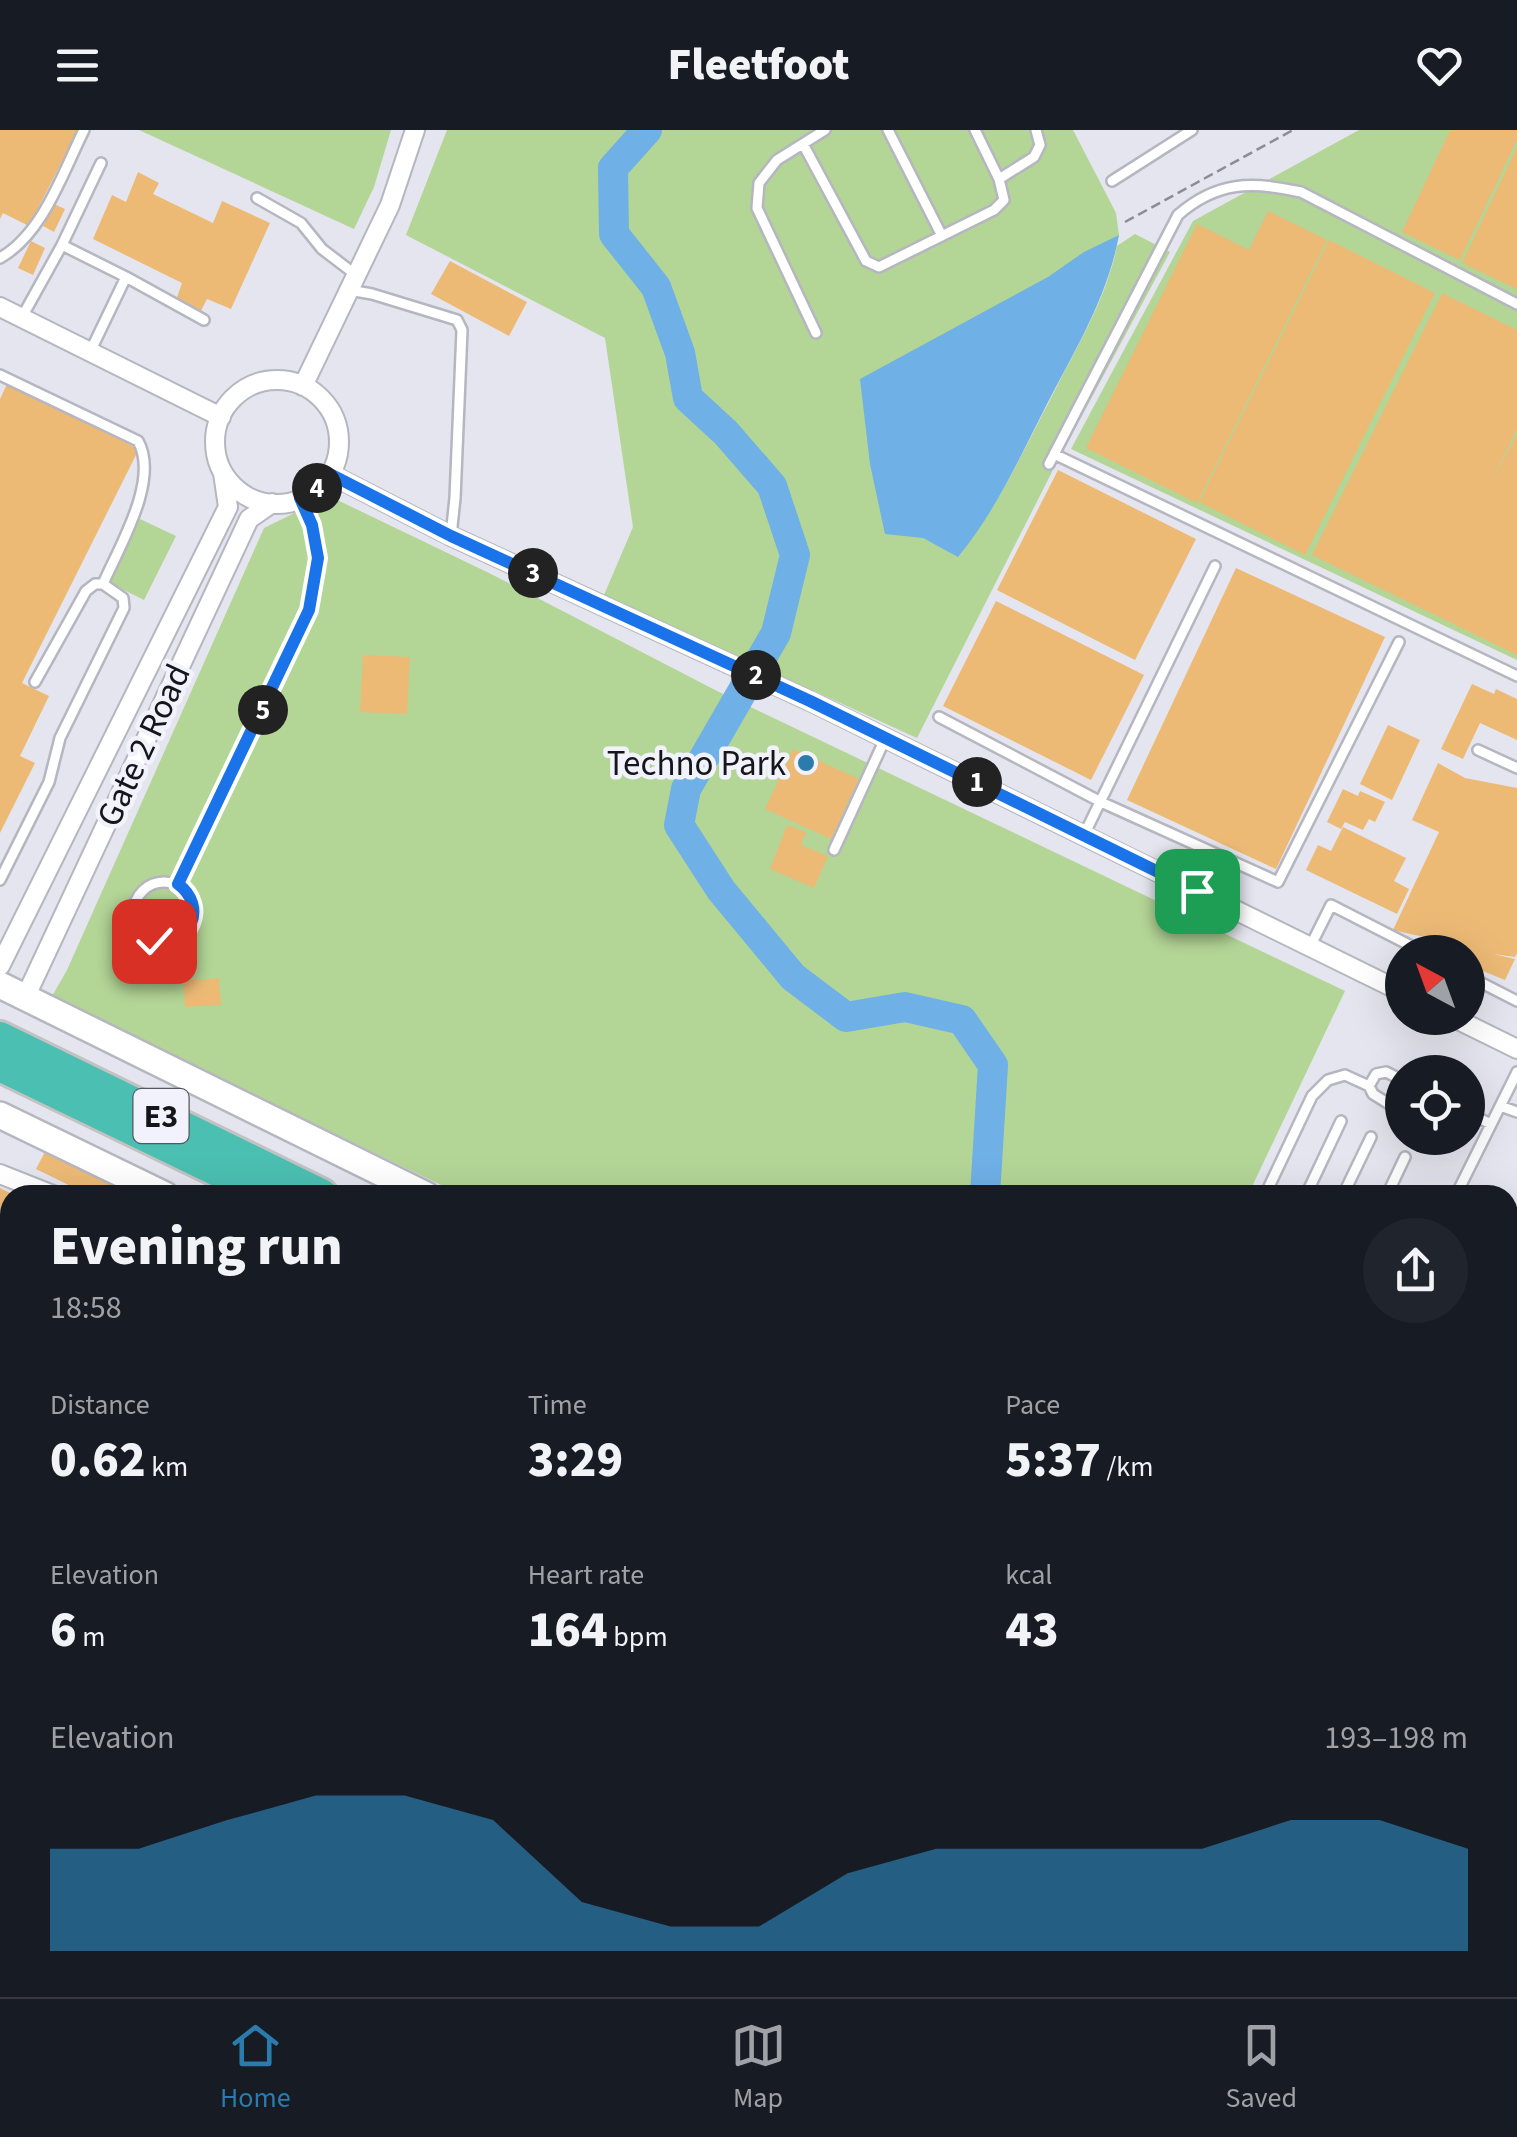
<!DOCTYPE html>
<html lang="en">
<head>
<meta charset="utf-8">
<style>
  body { margin:0; font-family:"Source Sans 3",sans-serif; background:#20242c; color:#f1f3f6; height:100vh; display:flex; flex-direction:column; font-size:38px; white-space:nowrap }
  * { box-sizing:border-box; margin:0 }
  p { font-size:32px; color:#9ea1a6 }
  .icon { flex:none; width:55px; height:55px; fill:none; stroke:currentColor; stroke-width:2; stroke-linecap:round; stroke-linejoin:round }
  .map { position:relative; flex:1; overflow:hidden }
  .panel { position:absolute; left:0px; top:1055px; width:1518px; height:812px; display:flex; flex-direction:column; background:#171b24; border-radius:30px 30px 0 0; box-shadow:0 10px 40px #0002 }
  .panel>* { flex:none }
  .needle { width:65px; rotate:319deg }
  .buttons { position:absolute; left:1385px; top:805px; display:grid; gap:20px }
  .buttons a { display:grid; place-items:center; width:100px; height:100px; border-radius:50%; background:#171b24; box-shadow:0 10px 40px #0002; font-size:50px }
  .pin { position:absolute; display:grid; place-items:center; width:85px; height:85px; color:#fff; margin:-42px; border-radius:20px; box-shadow:0 5px 15px #0006 }
  .km { position:absolute; width:50px; height:50px; margin:-25px; border-radius:50%; background:#222; color:#fff; font-size:28px; line-height:50px; text-align:center }
  .round { display:grid; place-items:center; flex:none; width:105px; height:105px; border-radius:52px; background:#20242c }
  .head { display:flex; align-items:center; justify-content:space-between; height:170px; padding:0 50px }
  h1 { font-size:55px; font-weight:800; line-height:75px }
  .stats { display:grid; grid-template-columns:repeat(3,1fr); gap:15px; height:170px; padding:10px 50px }
  .stats div { display:grid; align-content:center }
  .stats b { font-size:50px; font-weight:800 }
  .stats small { font-size:28px; font-weight:400 }
  .stats p { font-size:28px }
  .chart { height:280px; padding:20px 50px }
  .chart p { display:flex; justify-content:space-between }
  .chart svg { width:100%; height:180px; margin-top:10px; fill:#2b7bac; opacity:.7 }
  header { display:flex; justify-content:space-between; align-items:center; height:130px; padding:0 50px; background:#171b24; font-size:45px; font-weight:800 }
  .tabs { display:flex; justify-content:space-around; align-items:center; height:140px; border-top:2px solid #363941; background:#171b24; font-size:28px; color:#9ea1a6 }
  .tabs a { display:grid; justify-items:center; gap:5px }
  .tabs .selected { color:#2b7bac }
  .map>svg:first-child { display:block }
</style>
</head>
<body>
<header><svg class="icon" aria-label="menu" viewBox="0 0 24 24"><path d="M4 6h16M4 12h16M4 18h16"/></svg>Fleetfoot<svg class="icon" aria-label="heart" viewBox="0 0 24 24"><path d="M12 20l-8-8c-3-5 5-10 8-4 3-6 11-1 8 4z"/></svg></header>
<div class="map">
<svg width="1517" height="1867" viewBox="0 0 1517 1867">
  <rect width="100%" height="100%" fill="#e4e5ee"/>
  <path fill="#b3d596" d="M139 0H391L374 57 354 99Z
    M447 0H1073L1116 83 1119 105 1048 147 923 408 958 426C998 378 1023 321 1052 266 1076 218 1106 170 1117 116L1135 104 1170 122 1058 330 917 608 604 465 633 397 605 208 406 105Z
    M1359 0H1517V530L1071 319 1193 91Z
    M329 366 489 443 717 561 1345 861 1248 1065H581L557 1058 462 1065 51 868 67 840 264 398Z
    M140 389 176 406 144 470 108 452Z"/>
  <path fill="#6fb0e6" d="M1119 105C1108 166 1075 220 1047 274 1020 327 996 381 958 427L923 408 885 404 870 334 860 249 1048 147 1084 122Z"/>
  <g fill="none" stroke-linecap="round" stroke-linejoin="round">
    <path stroke="#6fb0e6" stroke-width="30" d="M647 0 613 38 614 104 656 157 680 223 688 268 726 303 772 356 795 425 776 503 686 659 679 695 721 760 793 847 846 887 905 877 962 890 993 935 985 1065
      M1114 1858 1121 1867"/>
  </g>
  <path fill="#edba76" d="M0 0H78L29 96 3 83 0 89Z
    M1450 0H1517V10L1460 130 1402 102Z
    M1517 17V159L1462 133Z
    M138 42 159 53 153 64 213 93 222 71 270 93 231 179 207 169 200 183 175 173 182 153 93 109 112 65 126 72Z
    M54 74 65 79 54 102 43 96Z
    M1268 81 1327 110 1197 373 1086 318 1197 94 1249 120Z
    M1329 110 1435 163 1305 425 1199 372Z
    M31 111 45 118 33 145 18 138Z
    M450 131 527 172 509 206 431 164Z
    M1442 163 1517 200V300L1491 352 1517 305V525L1312 425Z
    M7 254 139 319 22 553 49 566 20 626 35 633 0 703V269Z
    M1058 340 1196 409 1135 530 997 460Z
    M1236 438 1385 507 1276 739 1127 670Z
    M996 471 1144 545 1091 650 943 576Z
    M363 525 410 527 407 584 360 582Z
    M1472 554 1494 564 1496 559 1517 569V610L1480 593 1463 629 1441 619Z
    M1388 595 1420 610 1392 670 1360 654Z
    M793 619 859 649 831 709 765 679Z
    M1438 633 1465 648 1517 658V823L1515 827 1493 824 1515 829 1505 850 1468 835V817L1393 800 1439 702 1412 690Z
    M1343 659 1358 666 1360 661 1385 672 1375 692 1369 689 1363 700 1345 692 1341 699 1327 692Z
    M787 695 806 702 801 715 828 726 814 758 770 739Z
    M1343 697 1406 728 1394 751 1409 759 1397 784 1306 740 1318 715 1331 721Z
    M219 848 221 875 185 877 183 851Z
    M46 1020 138 1065H89L36 1039Z
    M0 1058 10 1063 0 1090Z
    M1517 1078V1412L1508 1408V1098Z
    M5 1093 10 1095V1119L0 1114V1103Z
    M1 1173 10 1177V1209L0 1230Z
    M10 1215V1264L0 1285V1236Z
    M10 1330V1363L0 1358V1350Z
    M1508 1414 1517 1419V1510L1508 1506Z
    M0 1417 10 1423V1442L0 1437Z"/>
  <g fill="none" stroke-linecap="round" stroke-linejoin="round">
    <g stroke="#b5b6bf" stroke-width="14">
      <path id="lane" d="M888 0 942 106
        M803 14 866 131 879 137 994 80 1004 70 999 49 975 0
        M999 49 1034 27 1040 15 1036 0
        M1112 51 1192 0
        M257 68 301 93 322 119 356 145
        M0 128C43 104 63 42 84 0
        M126 147 204 190
        M349 160 372 164 457 190 462 200 455 368 451 406
        M22 187 62 115
        M816 203 757 78 759 53 777 30 825 0
        M90 222 126 147 62 115 101 33
        M0 245 138 311C160 350 119 417 103 454L123 468 124 478 60 608 49 652 0 750
        M1054 324 1517 546
        M1049 334 1178 85C1217 51 1252 51 1301 62L1517 174
        M35 552 86 461 95 454H103
        M939 587 1101 672 1278 752 1399 512
        M1478 620 1517 638
        M1084 705 1215 436
        M834 720 885 609
        M134 782a30 30 0 1 1 60 0a30 30 0 1 1-60 0Z
        M178 754 309 480 318 428 312 395 301 368
        M1310 817 1331 775 1423 822
        M1468 846 1517 871
        M1402 950 1386 942 1376 944 1369 956 1373 964 1402 982
        M1500 976 1517 982
        M1468 983 1491 994
        M1265 1065 1312 966 1328 950 1345 945 1369 956
        M1306 1065 1341 991
        M1343 1065 1371 1007
        M1387 1065 1405 1027
        M1456 1065 1517 942
        M1508 1563 1517 1568
        M1508 1830 1517 1827
        M1050 1858 1065 1867
        M1490 1858 1491 1867
        M1010 1867 1014 1858"/>
    </g>
    <g stroke="#b5b6bf" stroke-width="22">
      <path id="street" d="M0 177 221 287
        M215 312a62 62 0 1 1 124 0a62 62 0 1 1-124 0Z
        M303 256 390 75 415 0
        M330 344 451 406 810 571 1402 862
        M0 836 228 377 223 343
        M25 868 249 389 272 373
        M1454 888 1517 919
        M0 1044 53 1065
        M0 1165 10 1146
        M0 1324 10 1304
        M0 1372 10 1377
        M1508 1770 1517 1753
        M1433 1867 1443 1858"/>
    </g>
    <g stroke="#b5b6bf" stroke-width="30">
      <path id="secondary" d="M0 855 426 1065
        M0 985 165 1065
        M1508 1596 1517 1601
        M1508 1734 1517 1739"/>
    </g>
    <g stroke="#c2c2c3" stroke-width="38">
      <path id="highway" d="M0 908 321 1065
        M0 935 269 1065
        M1508 1646 1517 1651
        M1508 1677 1517 1683"/>
    </g>
    <path stroke="#8c8d94" stroke-width="2.5" stroke-dasharray="10 5" stroke-linecap="butt" d="M1125 92 1293 0"/>
    <use href="#lane" stroke="#fff" stroke-width="9"/>
    <use href="#street" stroke="#fff" stroke-width="18"/>
    <use href="#secondary" stroke="#fff" stroke-width="25"/>
    <use href="#highway" stroke="#4bbfb1" stroke-width="32"/>
  </g>
  <g fill="none" stroke-linecap="round" stroke-linejoin="round">
    <g stroke="#fff" stroke-width="20">
      <path id="route" d="M154 811C191 817 208 776 178 754L309 480 318 428 312 395 300 368 317 358 330 344 451 406 810 571 1197 761"/>
    </g>
    <use href="#route" stroke="#1a73e8" stroke-width="12"/>
  </g>
  <circle fill="#2b7bac" stroke="#f1f2fb" stroke-width="4" cx="806" cy="633" r="10"/>
  <g text-anchor="middle" stroke-width="9" stroke-linejoin="round" paint-order="stroke">
    <rect fill="#f1f2fb" stroke="#57585d" stroke-width="2.5" x="133.5" y="959" width="55" height="54" rx="8"/>
    <g font-size="32" font-weight="bold" fill="#151619">
      <text x="161" y="997">E3</text>
    </g>
    <g font-size="35" fill="#151619" stroke="#f1f2fb">
      <text transform="translate(143 615) rotate(-65)" y="12">Gate 2 Road</text>
    </g>
    <g font-size="35" fill="#151619" stroke="#f1f2fb" text-anchor="end">
      <text x="786" y="645">Techno Park</text>
    </g>
  </g>
</svg>
<div class="buttons">
<a><svg class="needle" viewBox="-14 -14 28 28"><path d="M0-13l5 13h-10z" fill="#e53935"/><path d="M0 13l5-13h-10z" fill="#9ea1a6"/></svg></a>
<a><svg class="icon" aria-label="locate" viewBox="0 0 24 24"><circle cx="12" cy="12" r="6"/><path d="M12 2v4M12 18v4M2 12h4M18 12h4"/></svg></a>
</div>
<div class="pin" style="left:1197px;top:761px;background:#1e9e55"><svg class="icon" aria-label="arrive" viewBox="0 0 24 24"><path d="M6 21V4h12l-3 4 3 4H6"/></svg></div>
<div class="pin" style="left:154px;top:811px;background:#d93025"><svg class="icon" aria-label="check" viewBox="0 0 24 24"><path d="M5 12l5 5 9-10"/></svg></div>
<b class="km" style="left:977px;top:652px">1</b>
<b class="km" style="left:756px;top:545px">2</b>
<b class="km" style="left:533px;top:443px">3</b>
<b class="km" style="left:317px;top:358px">4</b>
<b class="km" style="left:263px;top:580px">5</b>
<section class="panel">
<div class="head"><div><h1>Evening run</h1><p>18:58</p></div><a class="round"><svg class="icon" aria-label="share" viewBox="0 0 24 24"><path d="M12 15V3M7 8l5-5 5 5M5 13v7h14v-7"/></svg></a></div>
<div class="stats">
<div><p>Distance</p><b>0.62<small> km</small></b></div>
<div><p>Time</p><b>3:29</b></div>
<div><p>Pace</p><b>5:37<small> /km</small></b></div>
</div>
<div class="stats">
<div><p>Elevation</p><b>6<small> m</small></b></div>
<div><p>Heart rate</p><b>164<small> bpm</small></b></div>
<div><p>kcal</p><b>43</b></div>
</div>
<div class="chart"><p><span>Elevation</span>193–198 m</p>
<svg viewBox="0 0 160 44" preserveAspectRatio="none"><path d="M0 44V19L10 19L20 12L30 6L40 6L50 12L60 32L70 38L80 38L90 25L100 19L110 19L120 19L130 19L140 12L150 12L160 19V44z"/></svg>
</div>
</section>
</div>
<nav class="tabs">
<a class="selected"><svg class="icon" aria-label="home" viewBox="0 0 24 24"><path d="M3 11l9-7 9 7M6 9v11h12V9"/></svg>Home</a>
<a><svg class="icon" aria-label="map" viewBox="0 0 24 24"><path d="M3 6l6-2 6 2 6-2v14l-6 2-6-2-6 2zM9 4v14M15 6v14"/></svg>Map</a>
<a><svg class="icon" aria-label="saved" viewBox="0 0 24 24"><path d="M7 4h10v16l-5-4-5 4z"/></svg>Saved</a>
</nav>
</body>
</html>
